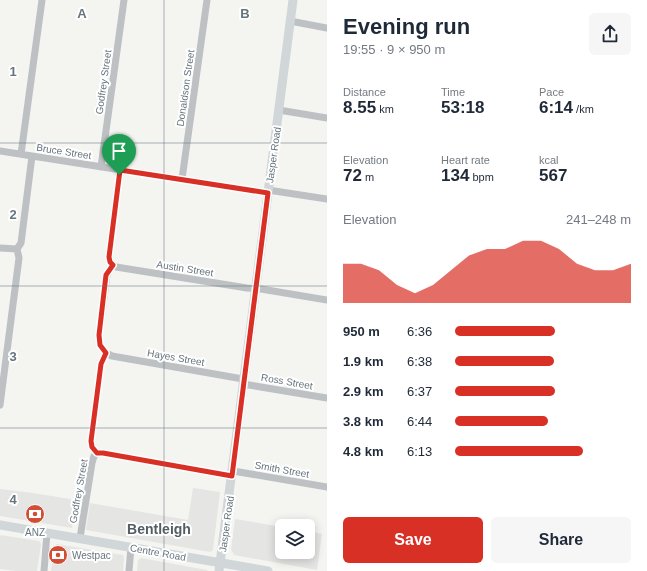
<!DOCTYPE html>
<html lang="en">
<head>
<meta charset="utf-8">
<style>
  body { margin:0; font-family:Helvetica,sans-serif; background:#f6f6f7; color:#1f2937; height:100vh; display:flex; flex-direction:column; font-size:15px; white-space:nowrap }
  * { box-sizing:border-box; margin:0 }
  p { font-size:13px; color:#747a83 }
  .icon { flex:none; width:22px; height:22px; fill:none; stroke:currentColor; stroke-width:2; stroke-linecap:round; stroke-linejoin:round }
  .map { position:relative; flex:1; overflow:hidden }
  .drawer { display:flex; flex-direction:column; background:#fff; width:320px }
  .drawer>* { flex:none }
  .fabs { position:absolute; left:275px; top:519px; display:grid; gap:8px }
  .fabs a { display:grid; place-items:center; width:40px; height:40px; border-radius:6px; background:#fff; box-shadow:0 2px 10px #0003; font-size:20px }
  .pin { position:absolute; display:grid; place-items:center; width:34px; height:34px; color:#fff; margin:-41px -17px; border-radius:50% 50% 50% 0; rotate:-45deg; box-shadow:0 0 4px #0007 }
  .pin .icon { rotate:45deg }
  .round { display:grid; place-items:center; flex:none; width:42px; height:42px; border-radius:6px; background:#f6f6f7 }
  .summary { display:flex; align-items:center; justify-content:space-between; height:68px; padding:0 16px }
  h1 { font-size:22px; font-weight:600; line-height:30px }
  .metrics { display:grid; grid-template-columns:repeat(3,1fr); gap:6px; height:68px; padding:4px 16px }
  .metrics div { display:grid; align-content:center }
  .metrics b { font-size:17px; font-weight:600 }
  .metrics small { font-size:11px; font-weight:400 }
  .metrics p { font-size:11px }
  .chart { height:112px; padding:8px 16px }
  .chart p { display:flex; justify-content:space-between }
  .chart svg { width:100%; height:72px; margin-top:4px; fill:#d93025; opacity:.7 }
  .action { display:flex; gap:8px; margin-top:auto; padding:8px 16px }
  .action a { flex:1; height:46px; border-radius:6px; background:#d93025; color:#fff; font-size:16px; font-weight:600; line-height:46px; text-align:center }
  .action a+a { background:#f6f6f7; color:#1f2937 }
  ul { padding:0 16px; list-style:none; font-size:13px }
  li { display:grid; grid-template-columns:64px 48px 1fr; align-items:center; height:30px }
  li i { height:10px; border-radius:5px; background:#d93025 }
  main { display:flex; flex:1; min-height:0 }
  .map>svg:first-child { display:block }
</style>
</head>
<body>
<main>
<div class="map">
<svg width="327" height="571" viewBox="0 0 327 571">
  <rect width="100%" height="100%" fill="#f4f4f1"/>
  <path fill="#e5e5e4" d="M193 488 220 492 213 550 210 552 86 530 90 503 188 520Z
    M0 489 33 493 76 500 72 528 0 516Z
    M235 519 282 527V552H308V531L322 534 317 570 234 555 231 549Z
    M0 535 39 541 41 544 37 571H16L0 569Z
    M57 544 123 555 124 558 123 571H51L54 546Z
    M141 558 207 570 208 571H137L138 560Z"/>
  <g fill="none" stroke-linecap="round" stroke-linejoin="round">
    <path stroke="#bdc1c4" stroke-width="7" d="M290 21 327 28
      M279 110 327 118
      M0 151 268 193
      M21 154 42 0
      M101 167 124 0
      M182 179 207 0
      M268 190 327 199
      M0 248 17 249
      M113 265 116 267 247 288 261 289 327 300
      M106 353 112 356 243 379
      M243 384 327 398
      M0 405 19 258 17 249 21 243 32 156
      M97 453H103L232 476
      M233 471 327 487
      M80 538 92 463 94 456 97 453 92 447 91 441 101 364 106 353 100 345 99 335 107 275 113 265 110 262 109 257 120 170
      M44 571 47 533
      M129 571 131 547"/>
    <path stroke="#d1d6d9" stroke-width="9" d="M0 525 268 571
      M219 571 293 0"/>
  </g>
  <g fill="none" stroke-linecap="round" stroke-linejoin="round">
    <g stroke="#fff" stroke-width="8">
      <path id="route" d="M120 170 268 193 232 476 103 453H97L92 447 91 441 101 364 106 353 100 345 99 335 106 275 113 265 110 262 109 257Z"/>
    </g>
    <use href="#route" stroke="#d93025" stroke-width="5"/>
  </g>
  <path fill="none" stroke="#66757e" stroke-width="1" stroke-opacity="0.55" d="M164 0V571M0 143H327M0 286H327M0 428H327"/>
  <defs>
    <g id="bank-disc" transform="scale(1)"><circle r="9.5" fill="#d04e35" stroke="#fff"/><path d="M-6-4H6V4H-6ZM0-2.3a2.3 2.3 0 1 0 0 4.6a2.3 2.3 0 1 0 0-4.6Z" fill="#fff"/></g>
  </defs>
  <g fill-rule="evenodd">
    <use href="#bank-disc" x="35" y="514"/>
    <use href="#bank-disc" x="58" y="555"/>
  </g>
  <g text-anchor="middle" stroke-width="4" stroke-linejoin="round" paint-order="stroke">
    <g font-size="10" fill="#66757e" stroke="#fff">
      <text transform="translate(103 82) rotate(-82)" y="4">Godfrey Street</text>
      <text transform="translate(185 88) rotate(-82)" y="4">Donaldson Street</text>
      <text transform="translate(64 151) rotate(9)" y="4">Bruce Street</text>
      <text transform="translate(273 155) rotate(-82)" y="4">Jasper Road</text>
      <text transform="translate(185 268) rotate(9)" y="4">Austin Street</text>
      <text transform="translate(176 357) rotate(10)" y="4">Hayes Street</text>
      <text transform="translate(287 381) rotate(10)" y="4">Ross Street</text>
      <text transform="translate(282 469) rotate(10)" y="4">Smith Street</text>
      <text transform="translate(78 491) rotate(-80)" y="4">Godfrey Street</text>
      <text transform="translate(226 524) rotate(-82)" y="4">Jasper Road</text>
      <text transform="translate(158 552) rotate(10)" y="4">Centre Road</text>
    </g>
    <g font-size="10" fill="#66757e" stroke="#fff">
      <text x="35" y="536">ANZ</text>
      <text x="72" y="559" text-anchor="start">Westpac</text>
    </g>
    <g font-size="14" font-weight="bold" fill="#535e64" stroke="#fff">
      <text x="159" y="534">Bentleigh</text>
    </g>
  </g>
  <g font-size="13" text-anchor="middle" font-weight="bold" fill="#66757e" stroke="#fff" stroke-width="4" stroke-linejoin="round" paint-order="stroke">
    <text x="82" y="18">A</text>
    <text x="245" y="18">B</text>
    <text x="13" y="76">1</text>
    <text x="13" y="219">2</text>
    <text x="13" y="361">3</text>
    <text x="13" y="504">4</text>
  </g>
</svg>
<div class="fabs">
<a><svg class="icon" aria-label="layers" viewBox="0 0 24 24"><path d="M12 4l9 5-9 5-9-5zM3 14l9 5 9-5"/></svg></a>
</div>
<div class="pin" style="left:119px;top:175px;background:#1e9e55"><svg class="icon" aria-label="arrive" viewBox="0 0 24 24"><path d="M6 21V4h12l-3 4 3 4H6"/></svg></div>
</div>
<section class="drawer">
<div class="summary"><div><h1>Evening run</h1><p>19:55 · 9 × 950 m</p></div><a class="round"><svg class="icon" aria-label="share" viewBox="0 0 24 24"><path d="M12 15V3M7 8l5-5 5 5M5 13v7h14v-7"/></svg></a></div>
<div class="metrics">
<div><p>Distance</p><b>8.55<small> km</small></b></div>
<div><p>Time</p><b>53:18</b></div>
<div><p>Pace</p><b>6:14<small> /km</small></b></div>
</div>
<div class="metrics">
<div><p>Elevation</p><b>72<small> m</small></b></div>
<div><p>Heart rate</p><b>134<small> bpm</small></b></div>
<div><p>kcal</p><b>567</b></div>
</div>
<div class="chart"><p><span>Elevation</span>241–248 m</p>
<svg viewBox="0 0 160 44" preserveAspectRatio="none"><path d="M0 44V20L10 20L20 24L30 33L40 38L50 33L60 24L70 15L80 11L90 11L100 6L110 6L120 11L130 20L140 24L150 24L160 20V44z"/></svg>
</div>
<ul>
<li><b>950 m</b>6:36<i style="width:57%"></i></li>
<li><b>1.9 km</b>6:38<i style="width:56%"></i></li>
<li><b>2.9 km</b>6:37<i style="width:57%"></i></li>
<li><b>3.8 km</b>6:44<i style="width:53%"></i></li>
<li><b>4.8 km</b>6:13<i style="width:73%"></i></li>
</ul>
<div class="action"><a>Save</a><a>Share</a></div>
</section>
</main>
</body>
</html>
